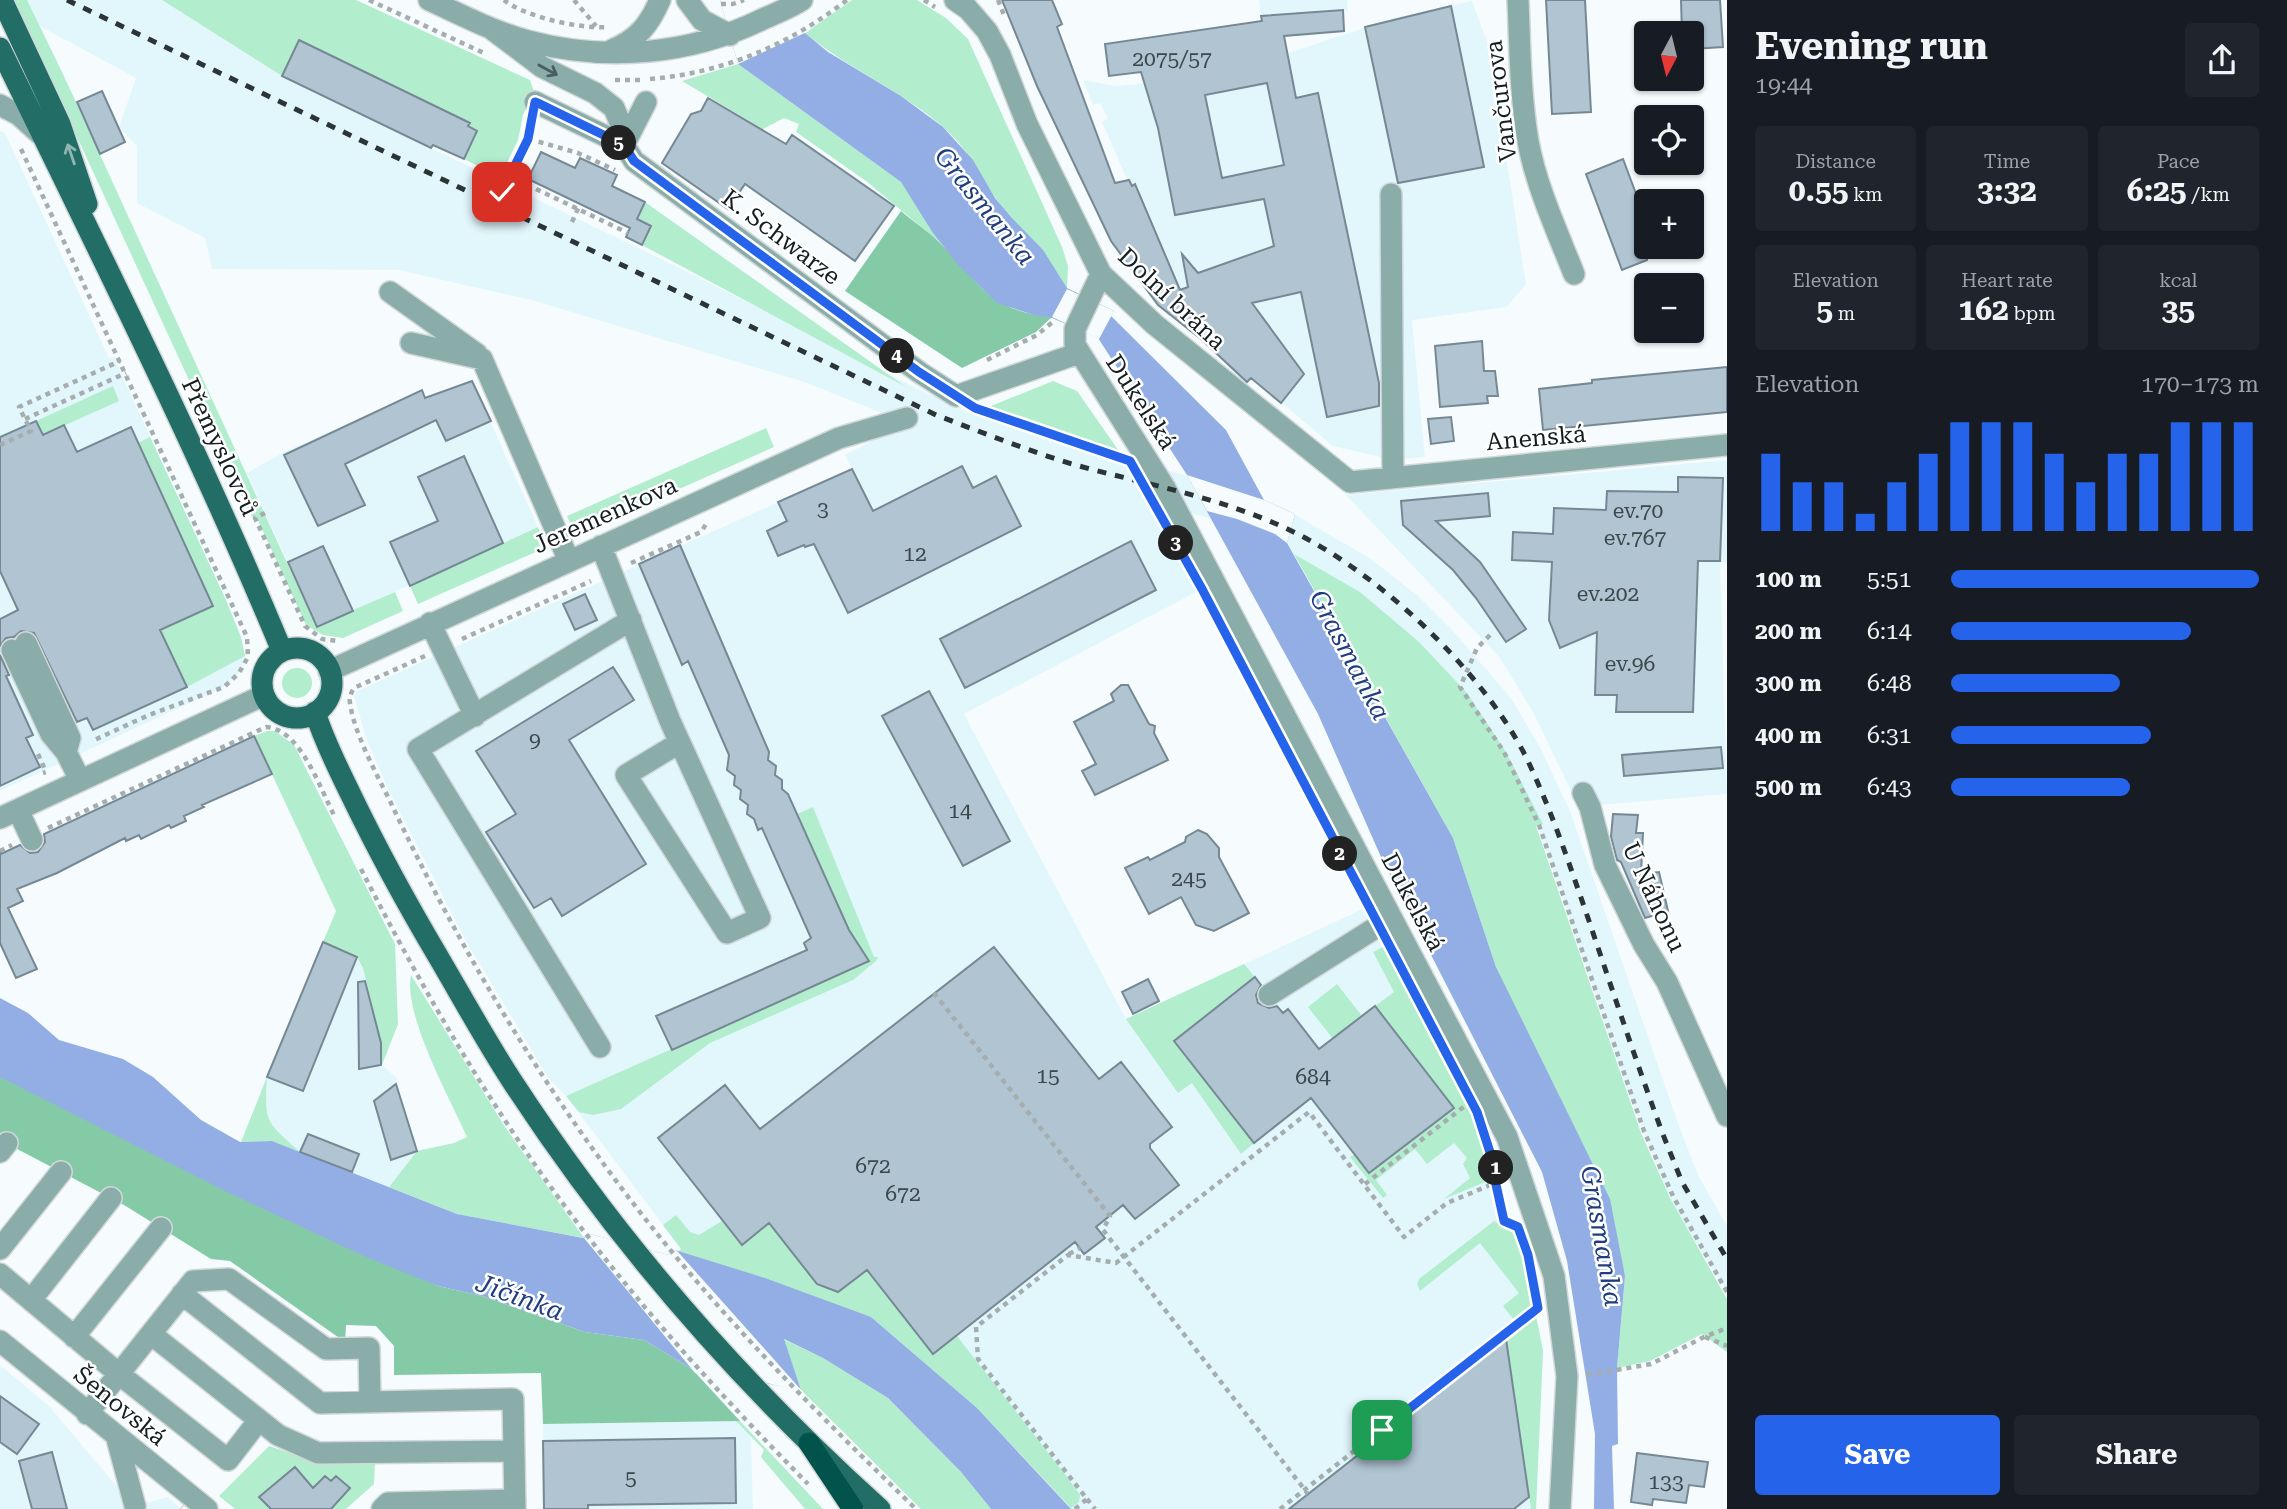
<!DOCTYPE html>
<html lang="en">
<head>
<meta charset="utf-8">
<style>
  body { margin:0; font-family:"Roboto Serif",serif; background:#20242c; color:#f1f3f6; height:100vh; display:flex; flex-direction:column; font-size:26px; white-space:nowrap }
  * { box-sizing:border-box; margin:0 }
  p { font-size:23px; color:#9ea1a6 }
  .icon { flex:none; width:38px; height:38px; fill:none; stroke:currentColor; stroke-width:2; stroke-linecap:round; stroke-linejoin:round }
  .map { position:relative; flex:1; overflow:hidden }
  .sheet { display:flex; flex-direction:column; background:#171b24; width:560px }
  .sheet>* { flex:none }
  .needle { width:46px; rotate:187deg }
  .buttons { position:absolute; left:1634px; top:21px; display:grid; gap:14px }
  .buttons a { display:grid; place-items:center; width:70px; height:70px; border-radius:7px; background:#171b24; box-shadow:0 2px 5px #0004; font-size:35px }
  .pin { position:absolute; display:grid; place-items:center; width:60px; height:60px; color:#fff; margin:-30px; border-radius:14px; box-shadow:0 4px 10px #0006 }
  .km { position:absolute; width:35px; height:35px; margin:-18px; border-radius:50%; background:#222; color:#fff; font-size:19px; line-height:35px; text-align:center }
  .round { display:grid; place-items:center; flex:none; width:74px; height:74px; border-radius:7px; background:#20242c }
  .summary { display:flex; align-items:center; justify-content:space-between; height:119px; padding:0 28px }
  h1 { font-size:38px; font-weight:700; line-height:52px }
  .metrics { display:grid; grid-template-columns:repeat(3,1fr); gap:10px; height:119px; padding:7px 28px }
  .metrics div { display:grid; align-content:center; border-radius:7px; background:#20242c; text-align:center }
  .metrics b { font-size:30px; font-weight:700 }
  .metrics small { font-size:19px; font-weight:400 }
  .metrics p { font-size:19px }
  .chart { height:196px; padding:14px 28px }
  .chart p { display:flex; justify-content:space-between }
  .chart svg { width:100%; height:126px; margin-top:7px; stroke:#2563eb; stroke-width:6 }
  .primary-button { display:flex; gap:14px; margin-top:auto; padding:14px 28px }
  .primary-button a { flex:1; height:80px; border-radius:7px; background:#2563eb; color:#fff; font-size:28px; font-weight:700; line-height:80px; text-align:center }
  .primary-button a+a { background:#20242c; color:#f1f3f6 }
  ul { padding:0 28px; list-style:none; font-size:23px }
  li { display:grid; grid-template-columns:112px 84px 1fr; align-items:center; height:52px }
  li i { height:18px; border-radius:9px; background:#2563eb }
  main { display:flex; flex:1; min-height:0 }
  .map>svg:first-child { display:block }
</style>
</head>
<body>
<main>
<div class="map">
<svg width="1727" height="1509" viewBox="0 0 1727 1509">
  <rect width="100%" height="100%" fill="#f6fcfd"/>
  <path fill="#e2f7fc" d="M27 0H162L282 76 692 274 920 390 1005 425 1242 491 1282 507 1371 559 1418 596 1453 631 1511 698 1540 747 1570 811 1679 1126 1698 1175 1727 1226V1292L1690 1234 1666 1190 1628 1092 1537 824 1351 587 1266 538 1231 524 1150 502 1198 591 964 714 1126 1019 1365 908 1473 1114 1525 1256 1543 1351 1536 1509H1071L678 1252 681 1249 566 1096 549 1079 466 941 388 789 366 738 354 696 357 691 852 469 845 455 907 423 804 382 535 301 399 270 212 269 205 238 137 203V146L119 127 136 78 38 25Z
    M1259 0H1347V11L1343 12 1344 31 1263 37Z
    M1472 1 1489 47 1526 284 1507 307 1412 320 1425 457 1393 460 1333 446 1252 378 1244 385 1206 343 1161 308 1135 276 1111 241 1148 224 1135 184 1131 186 1128 182 1102 122 1108 118 1100 103 1093 105 1083 80 1117 86 1147 83 1279 56 1394 18Z
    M0 131 5 133 109 358 114 357 124 380 226 600 241 637 245 656 239 673 224 687 0 791Z
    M472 381 538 527 317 627 247 473 282 453 422 390 426 397Z
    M1727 460V562H1720L1727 794 1600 805 1580 810 1534 714 1500 658 1346 495Z
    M323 942 357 957 363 968 381 1043 382 1065 397 1078 396 1084 417 1151 389 1187 300 1152 274 1129 265 1109 267 1077Z
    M0 1365 49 1406 119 1489 124 1509 168 1497 181 1509H0Z
    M736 1421 751 1437 753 1509H544L543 1424Z"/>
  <path fill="#b2edce" d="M14 0H27L63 74 316 626 395 592 403 611 343 638 323 635 306 625 256 516 252 517Z
    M162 0H356L530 80 534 92 523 115 518 140 500 177 464 159 477 131 468 126 469 122 303 42 297 44 282 76Z
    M852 0H917L946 18 968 39 1062 247 1068 266 1067 289C1047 252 1021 232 997 200 978 174 969 149 943 127 901 90 848 69 805 33Z
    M738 64 901 182 943 245 866 181 796 132 799 124 784 118 763 129 682 81Z
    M645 202 906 387 642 245 651 226 637 219Z
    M1053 381 1077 391 1121 454 986 408Z
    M113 386 119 401 43 435 36 421Z
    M766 428 774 447 575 535 567 516Z
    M150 437 226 600 241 637 245 656 187 687 161 630 213 606 138 443Z
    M538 527 547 547 418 604 410 586Z
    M1294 554 1360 592 1419 642 1467 693 1506 752 1543 824 1536 826 1641 1133 1670 1198 1727 1299V1352L1702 1334 1650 1361 1617 1368 1625 1276 1496 967 1453 838Z
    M282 683a15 15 0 1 1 30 0a15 15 0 1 1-30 0Z
    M267 731H275L294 745 395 944 398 1024 382 1065 381 1043 363 968 357 957 323 942 336 911 254 736Z
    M813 807 874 957H878L876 961 853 980 710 1043 621 1109 593 1115 579 1112 566 1096 869 961 841 918 843 916 797 814Z
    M1385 946 1473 1114 1493 1172 1485 1182 1444 1199 1470 1178 1463 1164 1467 1158 1454 1143 1427 1164 1415 1149 1376 1180 1387 1195 1383 1198 1350 1157 1355 1154 1370 1173 1454 1108 1375 1006 1394 992 1373 952Z
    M1244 964 1255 977 1174 1041 1254 1143 1241 1154 1192 1083 1178 1093 1126 1019Z
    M411 975 505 1127 584 1238 457 1214 389 1187 417 1151 454 1143 467 1137C450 1099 403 1014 411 975Z
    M1337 984 1362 1016 1333 1039 1308 1007Z
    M267 1077C264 1122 266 1122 300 1152L272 1141 241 1142Z
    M676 1215 690 1232 699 1235 722 1221 742 1245 769 1223 817 1283 838 1292 867 1270 933 1354 957 1336 1067 1477 1080 1495 1079 1502 1071 1508 977 1408 871 1317 678 1252 681 1249 663 1225Z
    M1494 1221 1515 1230 1525 1256 1534 1305 1514 1320 1503 1306 1519 1293 1480 1243 1420 1291 1417 1284 1419 1279Z
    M1536 1316 1543 1351 1536 1509H1531L1506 1339Z
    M783 1339 823 1358 888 1398 961 1472 991 1509H921L801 1390Z
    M736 1421H740L823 1509H805L761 1457 764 1450Z
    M269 1446 317 1462 375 1463 374 1484 346 1509H235L219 1496Z"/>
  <path fill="#85caa7" d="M901 211C915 223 931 233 943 246 983 288 990 310 1052 317L1036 332 962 368 845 291Z
    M0 1074 438 1286 482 1296 585 1332 644 1340 692 1369 740 1421 543 1424 541 1373 394 1375V1346L376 1326 346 1325 345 1342 230 1261 211 1259 124 1205 0 1140Z"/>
  <path fill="#92aee5" d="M720 0H781L805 33 828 52 901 96 943 127 973 160 995 198 1011 217 1043 250 1067 288 1114 311 1111 316 1226 430 1264 500 1295 514 1287 543 1453 838 1496 967 1610 1199 1625 1276 1617 1368 1618 1444 1612 1446 1614 1509H1594L1595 1434 1567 1261 1542 1172 1381 857 1318 714 1187 475 1098 338 1052 318 1034 315 997 303 958 265 933 233 901 182 738 64Z
    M0 998 28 1013 59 1040 123 1059 153 1077 201 1120 240 1142 272 1141 457 1214 583 1238 590 1234 669 1255 675 1250 765 1278 871 1317 977 1408 1071 1509H991L961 1472 888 1398 823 1358 784 1339 801 1390 692 1369 644 1340 585 1332 482 1296 438 1286 366 1257 225 1191 0 1077Z"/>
  <path fill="#f6fcfd" d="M720 0H785L809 31 738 64Z
    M1067 289 1114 311 1099 339 1052 317Z
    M1187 475 1264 500 1295 514 1287 543 1275 534 1237 519 1207 511Z
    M590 1234 669 1255 675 1250 678 1252 803 1392 751 1379 695 1373 584 1238Z"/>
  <path fill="#b0c4d2" stroke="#758894" stroke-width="2" fill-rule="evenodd" d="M1002 0H1052L1062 24 1057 27 1115 183 1129 180 1132 186 1135 184 1180 290 1188 287 1182 254 1198 273 1274 246 1264 199 1175 215 1158 128 1141 72 1109 76 1105 44 1262 21 1261 16 1343 10 1344 31 1284 36 1296 98 1318 93 1379 383V406L1327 417 1301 292 1252 303 1304 374 1281 403 1251 378 1247 382 1201 339 1158 305 1111 241 1037 86ZM1267 83 1284 165 1222 178 1205 95Z
    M1546 0H1585L1591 112 1552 114Z
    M1681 0H1720L1723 47 1692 49V33H1682Z
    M1451 6 1484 167 1398 183 1365 27Z
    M299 40 470 123 468 126 477 131 464 159 433 145 431 148 282 76Z
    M102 91 125 142 100 154 77 102Z
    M708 98 786 144 792 135 894 206 855 261 745 184 728 209 662 163 691 114 701 111Z
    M541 152 575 168 580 158 617 175 612 186 645 202 637 219 651 226 642 245 626 237 630 228 528 179Z
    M1623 159 1647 223V260L1622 270 1586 174Z
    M1482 341 1484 371H1495L1498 396H1487L1488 403 1440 407 1435 346Z
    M1727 367V412L1543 430 1539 389 1592 383V380Z
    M472 381 491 421 446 441 436 420 345 464 365 505 318 526 284 455 422 390 425 398Z
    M1451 417 1454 441 1431 444 1428 419Z
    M36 421 43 435 64 425 77 452 131 427 213 606 160 630 187 687 93 730 87 718 77 722 34 633 21 631 14 637 6 638 0 646V619L18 610 0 571V437Z
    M464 456 503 543 410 586 390 542 438 521 418 477Z
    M962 466 973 488 996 476 1021 526 848 613 814 544 805 547 804 545 778 556 767 531 787 521 778 502 852 469 873 511Z
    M1678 477 1723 478 1720 561H1698L1693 712H1616L1617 695H1595L1597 632 1560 648 1549 620 1552 562 1512 560 1513 532 1553 534 1554 508 1606 510 1607 491 1678 492Z
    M1488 493 1490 516 1436 521 1480 562 1526 629 1506 642 1476 598 1453 570 1403 525 1401 501Z
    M1131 541 1156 590 965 688 940 639Z
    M680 545 769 752 768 760 776 766 775 775 782 780V789L788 794 849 930 869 961 672 1050 656 1016 807 950 804 943 811 938 762 828 758 830 754 819 747 814 748 805 740 799 741 790 734 785 735 776 727 770 729 755 688 661 682 665 639 564Z
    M323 546 353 611 317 627 288 562Z
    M585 594 597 620 575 630 563 604Z
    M0 655 9 675 6 676 33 735 26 738 40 767 0 786Z
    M613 667 634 700 569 740 646 864 562 916 551 898 534 908 486 832 516 814 476 751Z
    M1121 685H1128L1149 724 1155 726 1154 733 1168 760 1095 795 1082 771 1096 764 1074 722 1114 701 1111 694Z
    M929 691 1010 841 963 866 882 716Z
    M254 736 272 774 202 805 204 807 184 816 186 821 171 828 169 825 141 839 139 835 126 841 125 838 57 873 17 889 23 901 8 908 37 969 16 978 0 943V852L1 854 20 845 30 853 38 852 45 842 44 834Z
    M1721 747 1723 768 1624 776 1622 755Z
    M1613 814 1638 815 1636 833H1643L1641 874 1659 872 1668 911 1645 918 1621 862 1617 860 1611 837Z
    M1198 830 1207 834 1219 848V857L1249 913 1214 931 1196 925 1181 897 1149 914 1125 868 1148 857 1150 860 1185 842 1186 837Z
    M323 942 357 957 303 1091 267 1077Z
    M994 947 1099 1079 1121 1062 1172 1127 1150 1144V1148L1179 1185 1135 1219 1123 1205 1096 1227 1105 1238 1084 1254 1075 1242 933 1354 867 1270 838 1292 817 1284 769 1223 742 1245 658 1138 725 1085 760 1129Z
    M1255 977 1261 985 1256 995 1258 1003 1269 1008 1277 1006 1283 1013 1288 1009 1319 1049 1375 1006 1454 1108 1369 1173 1311 1098 1254 1143 1174 1041Z
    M1148 979 1159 1001 1133 1014 1122 992Z
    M365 981 381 1043V1065L359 1069 358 982Z
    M396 1084 417 1151 391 1160 374 1101Z
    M308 1134 359 1154 352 1172 300 1152Z
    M1506 1339 1529 1497 1514 1509H1289Z
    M0 1396 39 1424 17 1454 0 1442Z
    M735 1438 736 1503 588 1505V1509H544L543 1441Z
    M52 1452 67 1509H32L19 1461Z
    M1637 1453 1708 1462 1704 1487 1689 1485 1686 1503 1653 1499 1652 1505 1631 1502Z
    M295 1467 313 1488 325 1476 331 1481 336 1476 350 1488 331 1509H271L259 1497Z"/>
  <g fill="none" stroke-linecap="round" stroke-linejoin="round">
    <path stroke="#d4dbdc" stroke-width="21" stroke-dasharray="21 10" stroke-linecap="butt" d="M180 1508 181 1509"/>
    <g stroke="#d2d8da" stroke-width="24">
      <path id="minor" d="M429 0C462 15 494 32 528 41 607 62 690 55 763 19 776 13 790 8 802 0
        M687 0 702 20 730 35
        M955 0 968 9 987 31 1000 55 1027 124 1101 274 1154 324 1350 482 1727 445
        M1518 0C1520 47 1520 94 1528 141 1536 186 1557 231 1574 274
        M493 30 542 67 595 93 614 108 621 125 624 145 634 161 919 372 956 396 1079 353
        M612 50C638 39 649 25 660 0
        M535 102 624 145 646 102
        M0 105 19 115 40 134
        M1391 194 1393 477
        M1101 274 1075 329V345L1165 488 1507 1137 1554 1276 1567 1376 1560 1509
        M390 292 477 354
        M411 343 482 359 569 561
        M601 546 670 721 760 918 727 933 626 775 679 743
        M430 623 475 716
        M26 643 70 738 66 752
        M12 650 51 734 66 752 80 780
        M329 671 839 438 907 418
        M1583 793 1590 807 1605 865 1644 945 1667 982 1727 1116
        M18 810 32 840
        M0 818 264 695
        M1269 995 1391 918
        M600 1047 418 749 631 620
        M0 1152 7 1143
        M0 1249 61 1172
        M0 1274 119 1374 228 1460 259 1420
        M182 1294 320 1403 513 1399 515 1509
        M31 1300 111 1198
        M151 1334 278 1435 318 1453 514 1451
        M74 1337 161 1228
        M0 1341 207 1509
        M87 1414 193 1281 229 1279 326 1349 369 1348 370 1402
        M117 1439 135 1506
        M382 1509 388 1503 515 1500"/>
    </g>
    <g stroke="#d2d8da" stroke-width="24">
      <path id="major" d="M2 0 60 124 87 204
        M0 48C97 248 197 446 282 651
        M262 683a35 35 0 1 1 70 0a35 35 0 1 1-70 0Z
        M315 712C324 741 338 768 351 795 378 851 407 904 439 958 463 999 486 1041 512 1081 615 1239 740 1383 880 1509"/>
    </g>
    <g stroke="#d2d8da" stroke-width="24">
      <path id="highway" d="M809 1443 853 1509"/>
    </g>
    <path stroke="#a5adae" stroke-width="4.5" stroke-dasharray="5 5" stroke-linecap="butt" d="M369 0 486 54
      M504 0C525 17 580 29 607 27
      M574 0 596 26
      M924 0 935 7
      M998 0 1004 15
      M721 4H733L744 0
      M650 79C723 73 789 45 847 0
      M615 80H641
      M529 139 578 153 615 170
      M21 149 247 637 248 657 239 673 224 687 149 715 92 741
      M509 176 628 233
      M518 200 502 192 529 139 531 124
      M572 222 580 204
      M987 360 1037 335 1055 320
      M981 410 1119 457
      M25 419 126 373
      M0 445 31 431 19 407 120 361
      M265 513 255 518 305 626 322 639 338 641
      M631 563 701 532 708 521
      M1490 635 1477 648 1460 687 1504 752 1539 825 1644 1131 1673 1196 1727 1292
      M462 639 591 581
      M425 656 354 688C351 693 349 697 350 703 354 733 376 773 390 801 465 961 559 1115 672 1252 747 1343 831 1427 916 1509
      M38 754 46 772 43 773
      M48 828 266 727C301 729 320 789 335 817
      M0 851 12 845
      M361 869C426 996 498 1121 586 1234 654 1323 730 1405 808 1484
      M934 993 1110 1216 1103 1230 1308 1494
      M1495 1181 1504 1221 1515 1226
      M1365 1184 1466 1105
      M1069 1254 1080 1248
      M1705 1337 1727 1346
      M1587 1375 1651 1364 1704 1337 1727 1328
      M1087 1499 1095 1509
      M1075 1509 1087 1499 978 1359 976 1327 1068 1255 1116 1263 1309 1112 1404 1237 1447 1203 1488 1186 1496 1176
      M1280 1509 1537 1308"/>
    <use href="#minor" stroke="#8aada9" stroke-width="21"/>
    <use href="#major" stroke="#226d66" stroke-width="21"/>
    <use href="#highway" stroke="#03534d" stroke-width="21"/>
    <path stroke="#2b3537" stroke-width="5" stroke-dasharray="9 9" stroke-linecap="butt" d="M67 0 936 415C981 432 1026 450 1072 464 1140 483 1209 495 1274 523 1368 562 1480 666 1526 757 1551 809 1569 863 1588 918 1612 989 1636 1061 1662 1132L1682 1182 1727 1259"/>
  </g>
  <defs><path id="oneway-shaft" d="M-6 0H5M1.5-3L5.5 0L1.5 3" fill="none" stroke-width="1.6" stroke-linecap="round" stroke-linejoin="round" transform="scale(1.75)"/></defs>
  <use stroke="#495e5e" href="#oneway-shaft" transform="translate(548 70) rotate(29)"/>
  <use stroke="#90b6b2" href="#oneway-shaft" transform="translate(71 154) rotate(-109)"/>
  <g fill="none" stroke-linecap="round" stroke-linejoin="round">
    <g stroke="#fff" stroke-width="14">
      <path id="route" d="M502 192 528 139 535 102 540 104 624 145 634 161 919 372 975 408 1130 461 1202 589 1477 1112 1497 1174 1495 1180 1504 1221 1518 1227 1528 1255 1538 1308 1382 1430"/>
    </g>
    <use href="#route" stroke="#2563eb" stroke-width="9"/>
  </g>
  <g text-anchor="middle" stroke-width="5" stroke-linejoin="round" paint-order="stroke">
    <g font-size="21" fill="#3b484c">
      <text x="1172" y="66">2075/57</text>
      <text x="823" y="516">3</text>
      <text x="1638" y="518">ev.70</text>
      <text x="1635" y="545">ev.767</text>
      <text x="915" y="561">12</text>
      <text x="1608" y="601">ev.202</text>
      <text x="1630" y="671">ev.96</text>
      <text x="535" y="747">9</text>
      <text x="960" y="818">14</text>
      <text x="1189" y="886">245</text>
      <text x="1048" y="1083">15</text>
      <text x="1313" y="1084">684</text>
      <text x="873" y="1173">672</text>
      <text x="903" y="1201">672</text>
      <text x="631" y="1485">5</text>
      <text x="1666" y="1489">133</text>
    </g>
    <g font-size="24" fill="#141e20" stroke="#fff">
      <text transform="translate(1501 101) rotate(-97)" y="8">Vančurova</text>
      <text transform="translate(781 237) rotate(37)" y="8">K. Schwarze</text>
      <text transform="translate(1172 299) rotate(43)" y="8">Dolní brána</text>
      <text transform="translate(1141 402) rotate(57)" y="8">Dukelská</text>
      <text transform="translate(1536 438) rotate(-5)" y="8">Anenská</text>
      <text transform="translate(220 447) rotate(65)" y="8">Přemyslovců</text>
      <text transform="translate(605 515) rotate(-24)" y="8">Jeremenkova</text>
      <text transform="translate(1654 897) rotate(65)" y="8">U Náhonu</text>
      <text transform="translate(1413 902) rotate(62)" y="8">Dukelská</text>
      <text transform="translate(120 1406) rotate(39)" y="8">Šenovská</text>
    </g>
    <g font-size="26" font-style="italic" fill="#203e7f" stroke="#fff">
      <text transform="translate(985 206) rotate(51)" y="9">Grasmanka</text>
      <text transform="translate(1350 655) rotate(62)" y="9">Grasmanka</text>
      <text transform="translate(1602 1236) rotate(80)" y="9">Grasmanka</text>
      <text transform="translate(520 1297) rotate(20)" y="9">Jičínka</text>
    </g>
  </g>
</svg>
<div class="buttons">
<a><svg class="needle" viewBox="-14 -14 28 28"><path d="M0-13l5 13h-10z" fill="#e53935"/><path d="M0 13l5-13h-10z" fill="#9ea1a6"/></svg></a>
<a><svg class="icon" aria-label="locate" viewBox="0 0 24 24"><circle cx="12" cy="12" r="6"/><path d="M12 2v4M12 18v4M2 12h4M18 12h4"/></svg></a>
<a>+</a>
<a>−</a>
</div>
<div class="pin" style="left:1382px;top:1430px;background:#1e9e55"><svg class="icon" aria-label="arrive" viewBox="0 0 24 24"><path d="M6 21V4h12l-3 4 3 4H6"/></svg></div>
<div class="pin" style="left:502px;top:192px;background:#d93025"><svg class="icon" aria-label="check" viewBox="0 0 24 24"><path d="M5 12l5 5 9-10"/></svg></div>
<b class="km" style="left:1496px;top:1168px">1</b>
<b class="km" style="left:1340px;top:854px">2</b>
<b class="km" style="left:1176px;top:543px">3</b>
<b class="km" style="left:897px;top:356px">4</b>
<b class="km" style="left:619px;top:143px">5</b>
</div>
<section class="sheet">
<div class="summary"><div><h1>Evening run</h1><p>19:44</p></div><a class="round"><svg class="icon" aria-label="share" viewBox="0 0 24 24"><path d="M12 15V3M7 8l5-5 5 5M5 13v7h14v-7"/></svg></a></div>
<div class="metrics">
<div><p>Distance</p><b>0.55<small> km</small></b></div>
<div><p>Time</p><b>3:32</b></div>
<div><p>Pace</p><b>6:25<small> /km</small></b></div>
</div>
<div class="metrics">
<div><p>Elevation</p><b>5<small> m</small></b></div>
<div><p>Heart rate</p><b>162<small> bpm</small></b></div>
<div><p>kcal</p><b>35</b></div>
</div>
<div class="chart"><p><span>Elevation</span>170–173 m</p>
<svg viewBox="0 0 160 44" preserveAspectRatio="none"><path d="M5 44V17M15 44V27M25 44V27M35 44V38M45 44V27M55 44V17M65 44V6M75 44V6M85 44V6M95 44V17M105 44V27M115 44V17M125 44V17M135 44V6M145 44V6M155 44V6"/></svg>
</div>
<ul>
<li><b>100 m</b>5:51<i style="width:100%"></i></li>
<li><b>200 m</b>6:14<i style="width:78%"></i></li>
<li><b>300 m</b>6:48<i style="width:55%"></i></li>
<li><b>400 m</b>6:31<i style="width:65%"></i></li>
<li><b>500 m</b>6:43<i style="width:58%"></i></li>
</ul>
<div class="primary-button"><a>Save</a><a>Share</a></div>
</section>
</main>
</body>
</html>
